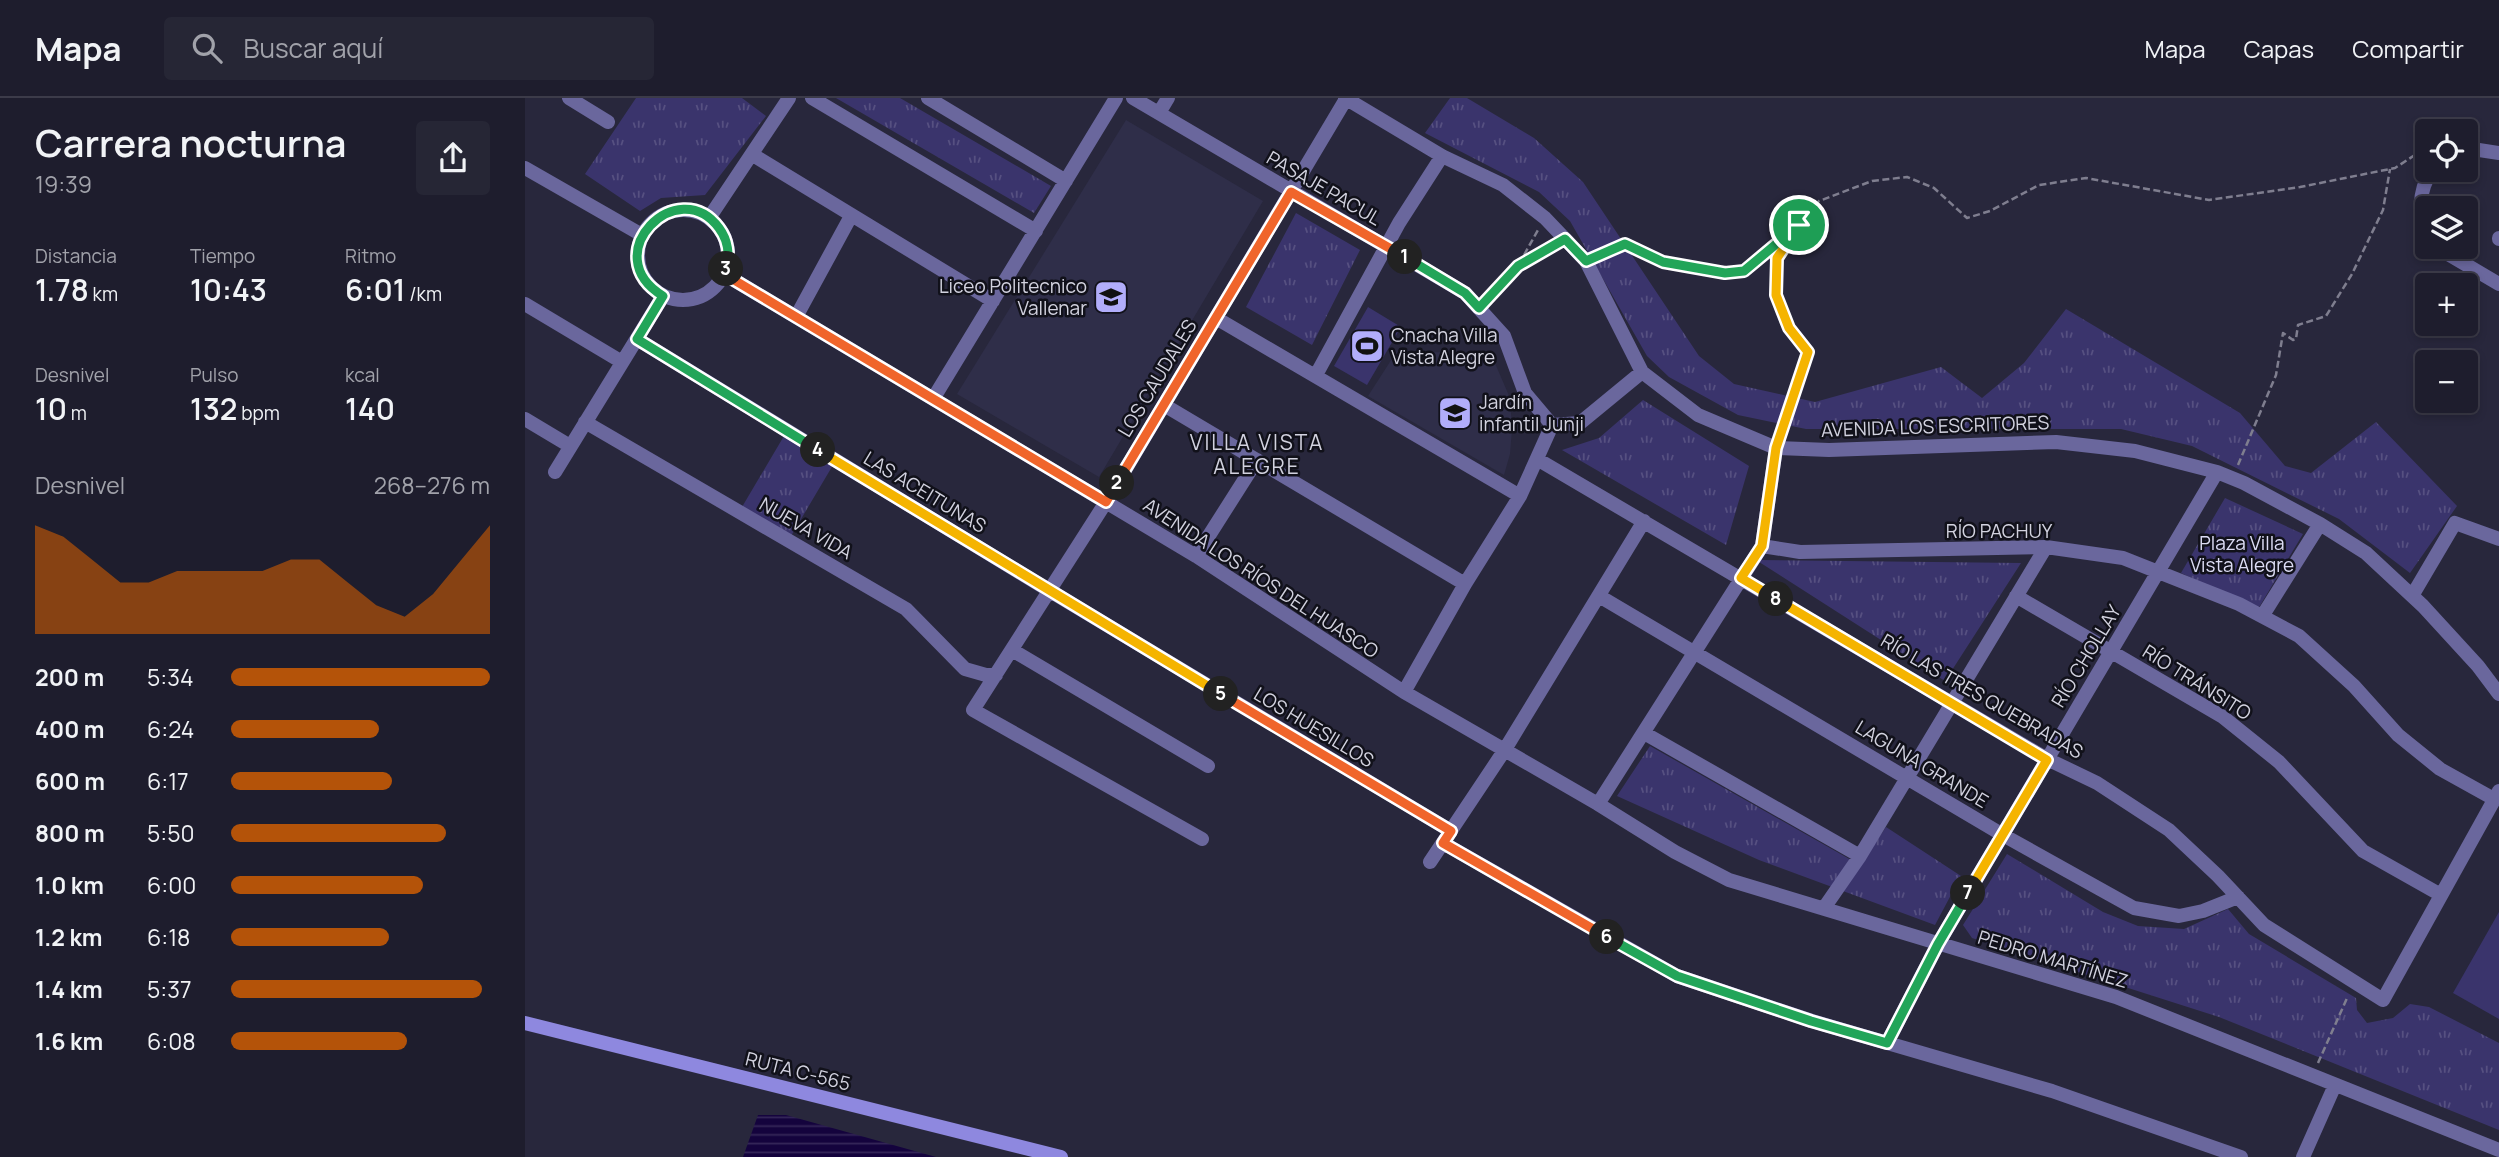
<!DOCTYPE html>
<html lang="es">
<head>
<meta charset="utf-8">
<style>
  body { margin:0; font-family:Manrope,sans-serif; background:#262635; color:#f1f3f6; height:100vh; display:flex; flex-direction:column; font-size:26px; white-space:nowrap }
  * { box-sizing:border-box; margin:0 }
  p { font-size:23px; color:#a1a2aa }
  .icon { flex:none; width:38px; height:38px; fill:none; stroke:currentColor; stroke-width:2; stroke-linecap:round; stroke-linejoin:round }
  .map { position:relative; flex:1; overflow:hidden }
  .panel { display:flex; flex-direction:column; background:#1e1d2d; width:525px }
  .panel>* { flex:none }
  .controls { position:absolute; left:1890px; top:21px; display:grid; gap:14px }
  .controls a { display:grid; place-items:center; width:63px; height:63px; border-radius:7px; background:#1e1d2d; box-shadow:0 4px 10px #0003,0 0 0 2px #3c3b49; font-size:35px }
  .pin { position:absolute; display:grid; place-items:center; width:60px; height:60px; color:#fff; margin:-30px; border:4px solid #fff; border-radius:50%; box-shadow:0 2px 7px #0007 }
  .km { position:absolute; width:35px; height:35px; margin:-18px; border-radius:50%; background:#222; color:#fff; font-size:19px; line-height:35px; text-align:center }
  .round { display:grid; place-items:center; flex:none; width:74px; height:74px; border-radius:7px; background:#262635 }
  .overview { display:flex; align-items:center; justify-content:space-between; height:119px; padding:0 35px }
  h1 { font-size:38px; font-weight:600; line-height:52px }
  .metrics { display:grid; grid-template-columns:repeat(3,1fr); gap:10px; height:119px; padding:7px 35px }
  .metrics div { display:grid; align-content:center }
  .metrics b { font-size:30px; font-weight:600 }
  .metrics small { font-size:19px; font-weight:400 }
  .metrics p { font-size:19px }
  .chart { height:196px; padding:14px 35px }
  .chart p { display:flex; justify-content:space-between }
  .chart svg { width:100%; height:126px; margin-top:7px; fill:#b45309; opacity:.7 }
  ul { padding:0 35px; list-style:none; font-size:23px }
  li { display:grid; grid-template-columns:112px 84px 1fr; align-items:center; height:52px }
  li i { height:18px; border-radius:9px; background:#b45309 }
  header { display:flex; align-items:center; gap:42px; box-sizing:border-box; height:98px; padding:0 35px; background:#1e1d2d; border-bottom:2px solid #3c3b49 }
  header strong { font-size:33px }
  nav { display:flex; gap:38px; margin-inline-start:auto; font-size:24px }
  .search { width:490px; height:63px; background:#262635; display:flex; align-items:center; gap:18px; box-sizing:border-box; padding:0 24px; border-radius:7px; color:#a1a2aa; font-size:26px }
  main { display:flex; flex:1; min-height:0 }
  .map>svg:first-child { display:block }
</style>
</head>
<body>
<header>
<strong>Mapa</strong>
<div class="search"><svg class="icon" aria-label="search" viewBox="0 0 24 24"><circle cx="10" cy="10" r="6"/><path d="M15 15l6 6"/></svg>Buscar aquí</div>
<nav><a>Mapa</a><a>Capas</a><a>Compartir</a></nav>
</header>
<main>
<section class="panel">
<div class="overview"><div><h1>Carrera nocturna</h1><p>19:39</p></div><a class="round"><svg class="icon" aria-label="share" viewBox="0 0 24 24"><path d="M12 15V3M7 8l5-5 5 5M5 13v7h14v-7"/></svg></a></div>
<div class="metrics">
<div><p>Distancia</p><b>1.78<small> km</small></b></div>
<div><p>Tiempo</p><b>10:43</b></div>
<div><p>Ritmo</p><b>6:01<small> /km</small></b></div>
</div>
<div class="metrics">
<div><p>Desnivel</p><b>10<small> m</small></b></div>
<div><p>Pulso</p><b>132<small> bpm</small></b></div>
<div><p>kcal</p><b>140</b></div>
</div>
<div class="chart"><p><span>Desnivel</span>268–276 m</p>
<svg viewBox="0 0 160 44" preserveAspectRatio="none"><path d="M0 44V6L10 10L20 18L30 26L40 26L50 22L60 22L70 22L80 22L90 18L100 18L110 26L120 34L130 38L140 30L150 18L160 6V44z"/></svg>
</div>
<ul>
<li><b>200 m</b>5:34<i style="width:100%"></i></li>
<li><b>400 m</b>6:24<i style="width:57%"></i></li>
<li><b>600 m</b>6:17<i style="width:62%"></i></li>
<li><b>800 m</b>5:50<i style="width:83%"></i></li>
<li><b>1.0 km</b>6:00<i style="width:74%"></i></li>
<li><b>1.2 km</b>6:18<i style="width:61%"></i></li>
<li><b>1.4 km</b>5:37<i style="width:97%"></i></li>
<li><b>1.6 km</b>6:08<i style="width:68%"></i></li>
</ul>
</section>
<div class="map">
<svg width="1974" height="1059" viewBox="0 0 1974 1059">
  <defs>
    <pattern id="park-tufts" width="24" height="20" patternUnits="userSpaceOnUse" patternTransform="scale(1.75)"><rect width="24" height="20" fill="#3a346c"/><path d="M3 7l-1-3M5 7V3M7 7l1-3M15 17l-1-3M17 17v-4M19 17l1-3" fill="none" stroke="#565081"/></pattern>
    <pattern id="water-rules" width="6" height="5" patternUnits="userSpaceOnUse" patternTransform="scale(1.75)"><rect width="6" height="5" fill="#14033d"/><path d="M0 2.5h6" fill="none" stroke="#352759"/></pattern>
  </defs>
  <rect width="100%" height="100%" fill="#28273c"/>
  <path fill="#2f2e49" d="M601 22 738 103 574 379 432 296Z
    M872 253 966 256 985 300 987 331 985 356 979 377 843 298Z"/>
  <path fill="#3a346c" d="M843 209 876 229 842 287 809 268Z
    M1974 814V921L1928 895Z"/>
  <path fill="url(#park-tufts)" d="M111 0H217L241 18 180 97 136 100 115 113 60 76Z
    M311 0H375L526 88 509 115Z
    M925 0H942L1009 40 1058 84 1174 258 1209 286 1290 304 1416 269 1457 300 1499 265 1541 211 1715 315 1760 368 1786 375 1851 324 1932 408 1885 475 1814 421 1667 348 1596 331H1281L1213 317 1144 279 1122 258 1045 123 1014 94 900 35Z
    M771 115 835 152 787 247 721 209Z
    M1118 302 1224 368 1201 447 1037 352 1074 340Z
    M259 338 308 367 266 438 217 409Z
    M1700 400 1778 436 1733 511 1656 475Z
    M1231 462 1496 465 1420 583Z
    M1125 648 1335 767 1361 729 1436 778 1410 827 1234 762 1092 698Z
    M1482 756 1578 814 1613 828 1659 831 1703 811 1724 836 1831 900 1832 912 1842 925 1868 920 1885 906 1904 909 1974 945V1032L1694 919 1447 840 1438 827Z"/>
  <path fill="url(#water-rules)" d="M233 1017H261L411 1059H218Z"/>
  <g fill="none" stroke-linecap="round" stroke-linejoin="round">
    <path stroke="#7f7e8f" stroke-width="2.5" stroke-dasharray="7 3.5" stroke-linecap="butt" d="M1074 156 1100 146 1138 164 1200 175 1219 173 1272 129
      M994 166 1013 132
      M963 200 993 168 1028 148
      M1256 334 1283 254 1264 230 1251 197 1252 160 1274 127 1294 103 1347 83 1382 79 1409 90 1442 120 1465 113 1514 87 1561 80 1684 102 1775 89 1870 70 1902 49
      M1713 367 1751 277 1758 235 1768 242 1771 241 1773 227 1801 218 1827 176 1858 112 1865 71
      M1793 965 1823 898"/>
    <path stroke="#6a679d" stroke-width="14" d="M44 0 83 24
      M287 0 511 133
      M403 0 541 83
      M608 0 940 195 979 238 1000 295 1027 327
      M820 0 917 58 978 87 1020 120 1061 163 1117 274 1173 317 1251 350 1304 352 1531 344 1610 353 1692 374 1719 385 1795 426 1841 455 1898 508 1953 568 1974 596
      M634 15 643 0
      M1941 50 1974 55
      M228 57 468 203
      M0 70 117 137
      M113 157a45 45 0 1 1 90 0a45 45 0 1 1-90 0Z
      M184 120 264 0
      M1902 137C1893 114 1893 93 1907 72
      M1974 141V140
      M1911 149 1974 186
      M199 176 671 458 879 594 1073 706 1150 754 1204 782 1591 899 1974 1052
      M0 206 97 264
      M271 219 326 118
      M691 220 995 398
      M112 241 525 493 926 733
      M791 277 874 125 917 58
      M408 301 591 0
      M639 307 940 486
      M0 321 45 348
      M60 324 381 511 440 571 461 577H471
      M1012 361 1522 661 1572 685 1644 732 1693 778 1739 827 1858 902 1974 693
      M30 374 138 198
      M1237 448 1275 454 1521 449 1598 460 1714 506 1774 538 1829 588 1873 637 1915 671 1969 701
      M671 458 732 362
      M1074 498 1478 737 1609 810 1654 818 1678 813 1713 799
      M1491 498 1698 619 1754 664 1838 753 1916 797
      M1887 498 1930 425 1974 441
      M1738 517 1795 426
      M487 552 683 668
      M879 594 940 486 995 398 1027 327 1055 325 1117 274
      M1119 635 1335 758
      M1073 706 1237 448 1251 350
      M677 741 448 612 581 404 821 1
      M918 745 1152 878 1287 923 1527 993 1716 1059
      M905 764 979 653 1119 423
      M1299 810 1335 758 1521 449
      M1362 945 1413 846 1692 374
      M1778 1059 1810 987"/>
    <path stroke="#8e88df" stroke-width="14" d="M0 925 536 1059"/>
  </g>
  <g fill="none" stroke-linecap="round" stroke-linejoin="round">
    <g stroke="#fff" stroke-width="14">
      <path id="split-1" d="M880 159 940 195 954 210 993 168 1040 141 1061 163 1100 146 1138 164 1200 175 1219 173 1274 127"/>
    </g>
    <g stroke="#fff" stroke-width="14">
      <path id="split-2" d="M592 385 766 94 880 159"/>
    </g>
    <g stroke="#fff" stroke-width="14">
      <path id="split-3" d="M201 171 199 176 581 404 592 385"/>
    </g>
    <g stroke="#fff" stroke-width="14">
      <path id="split-4" d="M201 171C205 157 203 142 194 130 153 74 70 157 138 198L112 241 293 352"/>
    </g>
    <g stroke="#fff" stroke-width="14">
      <path id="split-5" d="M293 352 696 596"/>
    </g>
    <g stroke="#fff" stroke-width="14">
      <path id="split-6" d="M696 596 926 733 918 745 1082 839"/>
    </g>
    <g stroke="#fff" stroke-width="14">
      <path id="split-7" d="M1082 839 1152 878 1286 923 1362 945 1413 846 1443 795"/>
    </g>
    <g stroke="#fff" stroke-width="14">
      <path id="split-8" d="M1251 501 1522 662 1443 795"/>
    </g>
    <g stroke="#fff" stroke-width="14">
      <path id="split-9" d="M1251 501 1216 480 1237 448 1251 350 1283 254 1264 230 1251 197 1252 160 1274 127"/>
    </g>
    <use href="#split-1" stroke="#22a559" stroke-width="9"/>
    <use href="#split-2" stroke="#f0652b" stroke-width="9"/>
    <use href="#split-3" stroke="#f0652b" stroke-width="9"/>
    <use href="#split-4" stroke="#22a559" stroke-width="9"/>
    <use href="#split-5" stroke="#f5b400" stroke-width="9"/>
    <use href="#split-6" stroke="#f0652b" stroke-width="9"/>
    <use href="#split-7" stroke="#22a559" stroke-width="9"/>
    <use href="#split-8" stroke="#f5b400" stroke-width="9"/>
    <use href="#split-9" stroke="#f5b400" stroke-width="9"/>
  </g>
  <defs>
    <g id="school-square" transform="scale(1.75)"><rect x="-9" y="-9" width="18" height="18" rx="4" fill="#b1adfa" stroke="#11111a"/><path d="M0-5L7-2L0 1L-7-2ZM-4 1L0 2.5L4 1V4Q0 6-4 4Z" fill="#111"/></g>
    <g id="stadium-square" transform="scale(1.75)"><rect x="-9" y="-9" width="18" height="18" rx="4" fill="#b1adfa" stroke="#11111a"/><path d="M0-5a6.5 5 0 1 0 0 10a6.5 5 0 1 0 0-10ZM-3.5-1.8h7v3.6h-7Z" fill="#111"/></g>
  </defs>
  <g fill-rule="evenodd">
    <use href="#school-square" x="586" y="199"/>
    <use href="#stadium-square" x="842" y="248"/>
    <use href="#school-square" x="930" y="315"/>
  </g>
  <g text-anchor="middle" stroke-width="5" stroke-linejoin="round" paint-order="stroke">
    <g font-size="19" fill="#d2d2df" stroke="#11111a">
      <text transform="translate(799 90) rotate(30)" y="7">PASAJE PACUL</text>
      <text transform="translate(632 280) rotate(-59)" y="7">LOS CAUDALES</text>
      <text transform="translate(1410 328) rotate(-2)" y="7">AVENIDA LOS ESCRITORES</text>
      <text transform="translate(400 394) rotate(31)" y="7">LAS ACEITUNAS</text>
      <text transform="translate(281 430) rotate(30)" y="7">NUEVA VIDA</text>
      <text x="1474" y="440">RÍO PACHUY</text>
      <text transform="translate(736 480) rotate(33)" y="7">AVENIDA LOS RÍOS DEL HUASCO</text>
      <text transform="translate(1561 558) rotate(-59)" y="7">RÍO CHOLLAY</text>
      <text transform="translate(1672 584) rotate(32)" y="7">RÍO TRÁNSITO</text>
      <text transform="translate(1457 598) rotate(30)" y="7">RÍO LAS TRES QUEBRADAS</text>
      <text transform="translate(789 629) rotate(31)" y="7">LOS HUESILLOS</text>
      <text transform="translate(1397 666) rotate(31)" y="7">LAGUNA GRANDE</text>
      <text transform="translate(1528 861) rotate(17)" y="7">PEDRO MARTÍNEZ</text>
      <text transform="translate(273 973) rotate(14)" y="7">RUTA C-565</text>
    </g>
    <g font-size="19" fill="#d2d2df" stroke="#11111a" text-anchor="start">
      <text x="562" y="195" text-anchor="end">Liceo Politecnico<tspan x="562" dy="22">Vallenar</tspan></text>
      <text x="866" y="244">Cnacha Villa<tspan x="866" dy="22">Vista Alegre</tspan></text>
      <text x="954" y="311">Jardín<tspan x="954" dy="22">infantil Junji</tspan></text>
    </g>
    <g font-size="19" fill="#dcdcf4" stroke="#11111a">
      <text x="1717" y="452">Plaza Villa<tspan x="1717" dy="22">Vista Alegre</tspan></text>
    </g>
    <g font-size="21" letter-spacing="2" fill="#d2d2df" stroke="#11111a">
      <text x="732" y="352">VILLA VISTA<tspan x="732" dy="24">ALEGRE</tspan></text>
    </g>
  </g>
</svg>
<div class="controls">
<a><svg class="icon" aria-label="locate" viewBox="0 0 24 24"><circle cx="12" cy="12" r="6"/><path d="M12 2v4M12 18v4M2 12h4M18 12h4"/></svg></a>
<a><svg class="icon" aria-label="layers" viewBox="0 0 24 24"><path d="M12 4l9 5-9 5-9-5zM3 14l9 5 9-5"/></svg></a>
<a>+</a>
<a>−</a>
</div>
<div class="pin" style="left:1274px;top:127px;background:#1e9e55"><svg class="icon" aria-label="arrive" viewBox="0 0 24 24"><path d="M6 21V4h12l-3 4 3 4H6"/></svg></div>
<b class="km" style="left:880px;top:159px">1</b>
<b class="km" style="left:592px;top:385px">2</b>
<b class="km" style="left:201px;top:171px">3</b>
<b class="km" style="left:293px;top:352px">4</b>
<b class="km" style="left:696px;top:596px">5</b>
<b class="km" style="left:1082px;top:839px">6</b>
<b class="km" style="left:1443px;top:795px">7</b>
<b class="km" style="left:1251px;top:501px">8</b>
</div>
</main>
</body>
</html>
